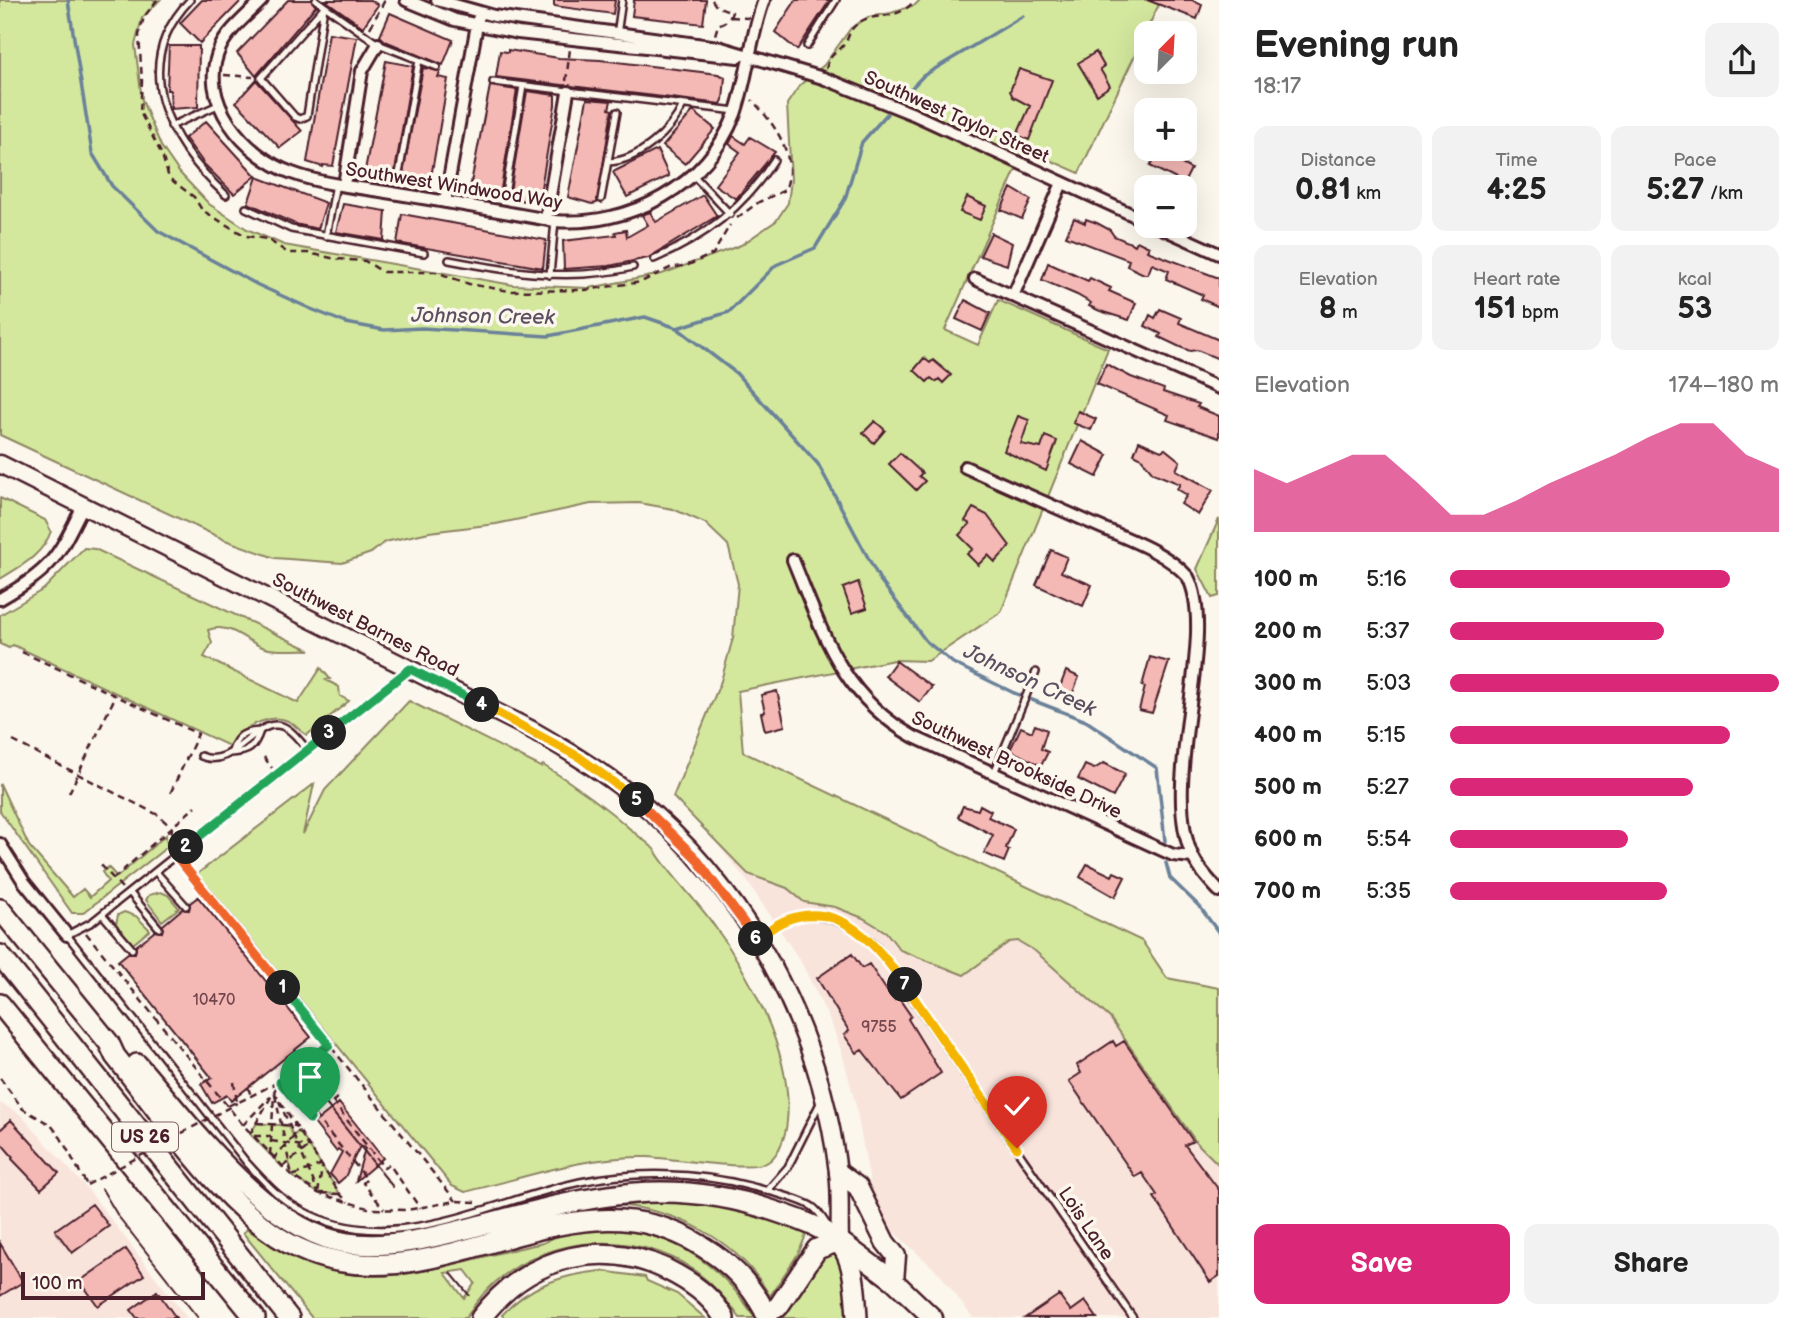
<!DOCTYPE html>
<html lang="en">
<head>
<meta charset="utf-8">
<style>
  body { margin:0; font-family:"Balsamiq Sans",sans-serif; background:#f2f2f2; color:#222; height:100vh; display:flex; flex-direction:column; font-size:26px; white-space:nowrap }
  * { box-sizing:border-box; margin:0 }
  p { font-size:23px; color:#767676 }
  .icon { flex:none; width:38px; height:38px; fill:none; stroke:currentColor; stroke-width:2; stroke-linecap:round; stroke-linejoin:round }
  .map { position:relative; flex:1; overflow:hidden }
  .side { display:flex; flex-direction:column; background:#fff; width:595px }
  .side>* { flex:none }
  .needle { width:46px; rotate:24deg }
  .tools { position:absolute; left:1134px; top:21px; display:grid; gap:14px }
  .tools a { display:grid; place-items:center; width:63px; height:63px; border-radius:14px; background:#fff; box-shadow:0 7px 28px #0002; font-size:35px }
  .scale { position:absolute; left:21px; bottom:18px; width:184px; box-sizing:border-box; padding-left:7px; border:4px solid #4a1f2b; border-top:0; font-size:19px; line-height:24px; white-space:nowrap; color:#4a1f2b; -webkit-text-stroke:5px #fbf7ec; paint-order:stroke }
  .pin { position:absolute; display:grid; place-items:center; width:60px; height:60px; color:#fff; margin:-72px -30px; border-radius:50% 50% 50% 0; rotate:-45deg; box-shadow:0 0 7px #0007 }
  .pin .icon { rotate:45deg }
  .km { position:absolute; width:35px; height:35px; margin:-18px; border-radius:50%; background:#222; color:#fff; font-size:19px; line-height:35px; text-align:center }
  .round { display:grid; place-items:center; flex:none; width:74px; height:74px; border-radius:14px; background:#f2f2f2 }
  .summary { display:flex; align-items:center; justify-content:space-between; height:119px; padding:0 35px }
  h1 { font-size:38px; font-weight:700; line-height:52px }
  .metrics { display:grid; grid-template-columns:repeat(3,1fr); gap:10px; height:119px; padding:7px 35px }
  .metrics div { display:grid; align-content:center; border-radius:14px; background:#f2f2f2; text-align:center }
  .metrics b { font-size:30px; font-weight:700 }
  .metrics small { font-size:19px; font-weight:400 }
  .metrics p { font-size:19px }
  .chart { height:196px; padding:14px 35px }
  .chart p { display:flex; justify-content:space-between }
  .chart svg { width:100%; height:126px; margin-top:7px; fill:#db2777; opacity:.7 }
  .cta { display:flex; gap:14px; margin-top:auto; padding:14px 35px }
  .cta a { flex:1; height:80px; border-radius:14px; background:#db2777; color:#fff; font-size:28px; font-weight:700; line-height:80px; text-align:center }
  .cta a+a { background:#f2f2f2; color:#222 }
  ul { padding:0 35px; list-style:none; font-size:23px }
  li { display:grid; grid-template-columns:112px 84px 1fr; align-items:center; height:52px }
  li i { height:18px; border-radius:9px; background:#db2777 }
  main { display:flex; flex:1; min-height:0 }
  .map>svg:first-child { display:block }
</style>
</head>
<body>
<main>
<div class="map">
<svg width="1219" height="1318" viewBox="0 0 1219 1318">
  <rect width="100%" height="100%" fill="#fbf7ec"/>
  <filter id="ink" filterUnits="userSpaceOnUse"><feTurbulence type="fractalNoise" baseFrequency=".0143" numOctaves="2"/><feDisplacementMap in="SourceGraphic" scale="14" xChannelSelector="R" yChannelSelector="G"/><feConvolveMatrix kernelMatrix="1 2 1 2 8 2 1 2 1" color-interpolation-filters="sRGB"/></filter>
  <g filter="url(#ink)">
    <path fill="#f9e4dc" d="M673 797 748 874 787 888 804 902 835 907 863 918 886 932 900 950 964 974 1009 942 1018 941 1035 951 1110 1018 1196 1142 1219 1165V1318H973L939 1273 887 1226 872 1193 855 1102 842 1053 832 1025 801 962 747 881 714 840Z
      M0 1103 20 1114 90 1192 187 1318H0Z"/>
    <path fill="#d3e89d" stroke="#8e8464" stroke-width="2" fill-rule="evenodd" d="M0 0H160L142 18 135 45 142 100 161 146 179 172 209 204 247 229 284 245 513 285 589 288 662 274 741 245 776 221 788 203 791 180 787 104 800 85 824 65 851 28 868 17 891 13 915 5 920 0H1161L1079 173 1025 149 945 330 978 345 998 300 1108 349 1001 612 928 661 894 660 738 691 743 752 1142 941 1167 978 1219 988V1165L1196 1142 1110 1018 1035 951 1018 941 1009 942 964 975 900 950 886 932 863 918 835 907 804 902 787 888 748 874 673 797 721 681 733 638 738 584 728 545 705 523 673 509 639 503 591 504 496 524 429 532 385 542 371 553 342 563 275 558 225 540 0 435Z
      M0 498 45 520 51 531C43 555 21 566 0 579Z
      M1219 519V596L1212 598 1197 569Z
      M84 548 95 549 310 650C296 649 278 652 265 648 247 643 230 621 208 630L212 643 204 657 298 703 321 668 330 679 326 680 339 687 340 696 349 701 307 735C299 731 295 724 288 721 271 712 236 730 229 746L13 645 9 648 0 644V615L44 589Z
      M409 701 541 767 543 765C576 785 607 808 636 834 642 839 652 845 656 852 669 873 692 896 708 917 747 969 794 1054 787 1121 786 1134 780 1154 768 1162 751 1172 671 1158 647 1157 586 1155 524 1178 465 1192L452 1186 205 883H203L196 875 314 784 303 834 325 790Z
      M0 784 29 846 73 897 83 889 90 897 108 881 102 872 108 867 117 877 166 835 167 847 83 913H72L0 811Z
      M161 892 168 895 179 908 162 921 146 900 149 895Z
      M124 912 136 916 150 930 133 944 116 924 118 915Z
      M257 1123 289 1126 293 1136 299 1131 340 1194 318 1193 292 1176 289 1162 282 1167 250 1134Z
      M677 1197 745 1212 763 1219 781 1218 807 1233 798 1254 770 1296C738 1240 677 1209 614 1205Z
      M247 1229C358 1309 425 1267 543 1243 558 1234 571 1233 589 1231 658 1221 720 1261 755 1318H740C722 1293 701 1271 673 1258 602 1224 506 1248 466 1318H312L243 1233ZM465 1270 475 1283 464 1298 445 1273Z
      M830 1253 839 1257 844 1265 848 1318H783L781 1315 818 1257Z
      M601 1271 645 1277 647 1281 677 1294 705 1318H504L502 1315C529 1285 562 1275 601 1271Z"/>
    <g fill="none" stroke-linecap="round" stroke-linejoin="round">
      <path stroke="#6b8199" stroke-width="3.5" d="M68 0 92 153 112 186 158 231 258 285 311 309 346 323 384 330 422 328 548 336 645 317 677 328 736 373 818 464 880 580 926 641 953 663 1014 693 1086 721 1157 768 1165 841
        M903 97 923 76 1023 16
        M677 328 729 312 776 265 815 248 845 199 862 142 887 114
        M1166 863 1170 878 1200 907 1219 933"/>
    </g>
    <path fill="#f4b9b5" stroke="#4a1f2b" stroke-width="2" d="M202 0H242L200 43 180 23Z
      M288 0H311L316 6 256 76 237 53Z
      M325 0H371L378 5 363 27Z
      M554 0H615L613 14 554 6Z
      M634 0H706L703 24 632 16Z
      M796 0H830L797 50 775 32Z
      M1147 0H1192L1202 5 1197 19Z
      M390 13 453 40 443 65 385 41 380 36Z
      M329 33 357 37 333 166 323 165V167L307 162Z
      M169 46H199L198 107 171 109 170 90H167Z
      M508 50 559 58 600 60 718 74 725 77 723 100 721 104 496 77 500 51 508 52Z
      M1096 52 1104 66 1100 69 1110 86 1097 95 1078 63Z
      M386 61 413 66 394 177H389L365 170Z
      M423 68 441 71 438 77 448 79 430 183 420 181V183L402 178Z
      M1019 69 1052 80 1029 140 1017 135 1030 106 1013 97 1010 91Z
      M256 80 302 131 280 148 236 102Z
      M490 86 517 90 500 195 494 196 470 188Z
      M527 91 555 95V105L539 200 528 202 509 197Z
      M587 99 611 101 609 109 612 110 597 203 592 204 568 197Z
      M693 111 715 129 685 164 663 146Z
      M206 121 256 176 234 194 205 165 185 138Z
      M733 136 745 144 750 137 775 152 736 199 715 185 740 152 729 144Z
      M1159 149H1170L1167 156 1191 169 1184 183 1150 166Z
      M657 150 669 176 627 197 613 172Z
      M257 177 326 203 318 229 295 224 248 203Z
      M1011 188 1031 200 1022 219 1001 210Z
      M703 195 717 216 648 258 609 266 564 269 563 241 616 235 615 232 626 230 627 237 648 225 642 215 650 212 656 222Z
      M967 197 986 206 980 220 960 212Z
      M343 204 386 211 384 240 336 232Z
      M402 214 546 240 543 268 397 243Z
      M1074 218 1085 223 1086 219 1097 223 1110 230 1114 236 1135 245 1137 241 1149 247 1147 251 1219 278V307L1201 299 1203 295 1166 279 1169 271 1152 264 1148 274H1144L1127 266 1129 260 1066 236Z
      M991 233 1012 243 1007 265 980 256Z
      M1048 263 1088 281 1090 278 1111 288 1109 291 1136 303 1129 320 1100 311 1089 306 1091 303 1077 295 1042 280Z
      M965 300 990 313 982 331 956 319Z
      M1160 309 1181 318 1179 323 1219 340V359L1197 350 1190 351 1180 347 1159 337 1161 334 1145 326 1150 315 1155 318Z
      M924 358 930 363 933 360 951 375 943 383 939 379 936 382 931 378 927 382 914 370Z
      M1106 364 1131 377 1164 389 1163 392 1199 404 1197 407 1219 416V438L1167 420 1169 415 1097 384Z
      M1078 411 1096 419 1091 430 1073 423Z
      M1018 416 1029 420 1021 444 1041 448 1045 436 1057 441 1046 471 1004 451Z
      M875 421 885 430 874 443 863 433Z
      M1082 441 1108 455 1097 477 1071 464Z
      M1139 441 1161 451 1165 449 1180 461 1176 470 1213 490 1198 515 1181 504 1187 495 1177 489 1180 484 1153 473 1140 457 1134 454Z
      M900 453 922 473 919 476 925 481 916 490 889 464Z
      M973 508 987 515 1010 546 995 562 988 555 978 565 967 554 973 549 959 535 970 524 965 521Z
      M1051 550 1067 557 1061 572 1092 585 1083 606 1036 585Z
      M858 582 867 608 852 613 843 588Z
      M1150 657 1169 662 1152 713 1139 710 1145 687 1142 686Z
      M896 661 932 687 920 702 885 676Z
      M1066 671 1079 677 1070 700 1057 695Z
      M777 691 785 726 765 731 761 713 765 712 761 695Z
      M1035 725 1047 730 1041 749 1048 752 1041 766 1010 750 1021 727 1032 732Z
      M1104 763 1125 774 1113 797 1078 779 1085 765 1094 769Z
      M980 805 991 811 988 817 1014 829 1006 848 1009 850 1004 862 984 853 993 835 958 817 963 806 978 810Z
      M1087 864 1112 876 1114 872 1125 877 1115 897 1080 877Z
      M198 897 311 1037 231 1101 227 1095 212 1103 201 1084 212 1078 118 961 128 953H135L136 946 155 931 162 932 163 925 182 909 189 910 190 903Z
      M852 954 862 968 869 964 887 991 895 1000 898 997 911 1016 908 1019 941 1073 901 1100 862 1050 857 1053 844 1035 849 1031 817 978Z
      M1113 1041 1116 1046 1124 1041 1193 1141 1185 1145 1219 1190V1276L1210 1282 1154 1197 1157 1195 1142 1173 1135 1177 1069 1081 1081 1073 1077 1065Z
      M307 1074 317 1086 304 1099 293 1085Z
      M339 1103 383 1158 356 1181 365 1148 360 1146 345 1177 338 1183 330 1174 342 1152 338 1149 336 1151 314 1123Z
      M11 1120 59 1173 41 1189 12 1159 13 1157 0 1142V1130Z
      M92 1204 109 1226 72 1253 55 1230Z
      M0 1243 23 1282 0 1296Z
      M126 1249 144 1275 98 1306 80 1281Z
      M157 1291 176 1318H137L131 1310Z
      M1059 1295 1071 1311 1085 1301 1097 1318H1025Z"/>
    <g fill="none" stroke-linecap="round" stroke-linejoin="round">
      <g stroke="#4a1f2b" stroke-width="10">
        <path id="service" d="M190 0C127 66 169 143 226 195
          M316 0 378 44 437 67
          M324 7 307 116 300 119 295 117 261 78Z
          M617 35 622 0
          M807 46 836 0
          M493 82 736 111
          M171 126 218 105
          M608 162C638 161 671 132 683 105
          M399 174 419 60
          M693 175 730 214
          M505 194 523 86
          M601 199 617 112
          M246 208 291 229 424 253
          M326 236 336 184
          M654 259C705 237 744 207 774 160
          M449 260C511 272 571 282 633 267
          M550 275 555 221
          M408 670 92 922 67 935 247 1163C263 1180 278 1198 299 1209 390 1261 489 1201 580 1182 633 1171 697 1172 749 1186 764 1190 803 1199 814 1208 819 1212 823 1219 827 1225
          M232 751C237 735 244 732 260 731
          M231 753C249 752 254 748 260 731
          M201 756C236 772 259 707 289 730 296 735 302 744 308 750
          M994 773 1036 672
          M156 872 186 906
          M130 893 159 928
          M102 914 132 949
          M758 938C765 933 773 927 781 922 814 905 853 924 877 947L1133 1318
          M767 1191 788 1167 821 1101"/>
      </g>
      <g stroke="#4a1f2b" stroke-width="16">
        <path id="minor" d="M262 0C249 14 228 30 220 48 196 100 245 156 292 173 321 184 355 187 386 192 443 201 499 211 555 221 630 227 707 186 735 114 748 77 750 37 764 0
          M406 0 455 20 518 33 738 57
          M437 0 494 16 718 47 823 78 913 114 1146 221
          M344 185 362 71 378 44
          M445 202 478 19
          M546 219 568 92
          M1157 226 1219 254
          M975 279 1219 388
          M1013 296 1062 183
          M965 467C1007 486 1049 504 1091 523 1124 538 1164 550 1188 577 1219 636 1158 784 1193 857 1199 870 1210 881 1219 891
          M793 560C823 633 841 696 914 737L1173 855 1193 857
          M0 599C53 568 56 560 83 506
          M0 844 24 882 67 935"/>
      </g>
      <g stroke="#4a1f2b" stroke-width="21">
        <path id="secondary" d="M0 464 532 730C567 750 602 771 634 797 748 890 820 1027 838 1172 841 1194 839 1218 840 1241"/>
      </g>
      <g stroke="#4a1f2b" stroke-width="23">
        <path id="primary" d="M839 1173 858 1187 885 1242 896 1256 894 1281
          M840 1241 894 1281 933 1318"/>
      </g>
      <g stroke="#4a1f2b" stroke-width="24">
        <path id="motorway" d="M0 909 109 1043 115 1056C164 1117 229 1217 300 1249 435 1311 567 1163 700 1245 729 1262 754 1287 768 1318
          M0 955 289 1318
          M0 1004 255 1318
          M137 1064C190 1124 265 1231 347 1243 396 1250 445 1234 493 1222 593 1195 671 1176 774 1211 846 1235 853 1242 857 1318
          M778 1307 817 1249 840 1241
          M481 1318C528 1255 607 1235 677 1275 695 1285 714 1300 724 1318"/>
      </g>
      <path stroke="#4a1f2b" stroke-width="2.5" stroke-dasharray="7 5" stroke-linecap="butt" d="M157 0 144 17 139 35 142 81 140 112 162 155 169 178 194 197 202 210 225 224 246 236 267 239 288 253H308L336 259 365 261 383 272H436L469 284 509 291 585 290 641 282 670 268 688 265 713 254 730 225
        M712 0 716 6 732 12 729 20 718 25 715 35
        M731 17 749 18
        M370 28 385 0
        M826 69C832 49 836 56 845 43 848 39 849 33 852 29 870 7 894 26 915 0
        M224 75 253 77
        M566 81 570 49
        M737 218 759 202 785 190C799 157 774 123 752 100
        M22 652 198 734 169 796
        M13 741 158 815 172 828 170 848
        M264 757 272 768
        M69 793 116 695
        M180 861 456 1201
        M101 865 122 888
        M113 879 196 806
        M86 933 243 1125 292 1176 318 1193 371 1209 407 1210 456 1201 476 1202
        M307 1060 337 1098 332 1102
        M303 1063 384 1168 389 1164 420 1208
        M0 1078 23 1109 51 1125 61 1138 87 1185
        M284 1078 367 1179 363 1183 384 1209
        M234 1082 237 1103 280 1081 310 1119 316 1115
        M248 1087 251 1096
        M274 1092 340 1194 348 1202
        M275 1095 292 1176 320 1165
        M279 1101 318 1192
        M228 1106 234 1103 235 1106
        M257 1123 296 1126
        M243 1125 270 1097
        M250 1134 280 1081 329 1044
        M254 1136H271
        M271 1141 309 1147
        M270 1155 274 1095
        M273 1159 299 1131
        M282 1167 307 1148
        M318 1193 322 1168
        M321 1193 339 1194"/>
      <use href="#service" stroke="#fbf7ec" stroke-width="5"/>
      <use href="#minor" stroke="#fbf7ec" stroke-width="10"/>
      <use href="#secondary" stroke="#fbf7ec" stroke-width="16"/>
      <use href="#primary" stroke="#fbf7ec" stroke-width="18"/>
      <use href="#motorway" stroke="#fbf7ec" stroke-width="19"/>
      <path stroke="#4a1f2b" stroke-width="2" d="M314 1089 393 1187
        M102 1189 118 1216 198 1318
        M451 1273 469 1295"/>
      <path stroke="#4a1f2b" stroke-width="2.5" stroke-dasharray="7 5" stroke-linecap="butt" d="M87 1185 237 1103"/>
    </g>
  </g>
  <g fill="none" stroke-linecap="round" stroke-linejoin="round" filter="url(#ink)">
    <g stroke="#fff" stroke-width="14">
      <path id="split-1" d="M283 988 329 1045 280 1082 310 1119"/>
    </g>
    <g stroke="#fff" stroke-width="14">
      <path id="split-2" d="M186 847 176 856 283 988"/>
    </g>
    <g stroke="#fff" stroke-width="14">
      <path id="split-3" d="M186 847 329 733"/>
    </g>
    <g stroke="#fff" stroke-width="14">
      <path id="split-4" d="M329 733 410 669 482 705"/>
    </g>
    <g stroke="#fff" stroke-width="14">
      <path id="split-5" d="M482 705 579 757 637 800"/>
    </g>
    <g stroke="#fff" stroke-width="14">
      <path id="split-6" d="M637 800 695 857 756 939"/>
    </g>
    <g stroke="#fff" stroke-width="14">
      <path id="split-7" d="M756 939C765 934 774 925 784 921 840 897 877 946 905 985"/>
    </g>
    <g stroke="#fff" stroke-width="14">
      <path id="split-8" d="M905 985 1017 1148"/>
    </g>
    <use href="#split-1" stroke="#22a559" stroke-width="9"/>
    <use href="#split-2" stroke="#f0652b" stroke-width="9"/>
    <use href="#split-3" stroke="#22a559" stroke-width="9"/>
    <use href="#split-4" stroke="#22a559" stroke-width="9"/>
    <use href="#split-5" stroke="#f5b400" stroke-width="9"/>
    <use href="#split-6" stroke="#f0652b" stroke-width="9"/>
    <use href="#split-7" stroke="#f5b400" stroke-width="9"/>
    <use href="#split-8" stroke="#f5b400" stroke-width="9"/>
  </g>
  <g text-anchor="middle" stroke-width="7" stroke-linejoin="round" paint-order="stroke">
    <g font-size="16" fill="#74464e">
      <text x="214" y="1005">10470</text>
      <text x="879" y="1032">9755</text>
    </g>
    <rect fill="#fbf7ec" stroke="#7f6065" stroke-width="2" x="112" y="1122.5" width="66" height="29" rx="5"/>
    <g font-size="18" font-weight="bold" fill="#4a1f2b">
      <text x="145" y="1143">US 26</text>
    </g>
    <g font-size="19" fill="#4a1f2b" stroke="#fbf7ec">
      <text transform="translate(957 116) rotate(24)" y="7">Southwest Taylor Street</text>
      <text transform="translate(454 185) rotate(9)" y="7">Southwest Windwood Way</text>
      <text transform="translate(366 624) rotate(27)" y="7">Southwest Barnes Road</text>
      <text transform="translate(1017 764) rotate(25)" y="7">Southwest Brookside Drive</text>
      <text transform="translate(1087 1223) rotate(56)" y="7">Lois Lane</text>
    </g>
    <g font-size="21" font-style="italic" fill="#5a5062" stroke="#fbf7ec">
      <text transform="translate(483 316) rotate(1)" y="7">Johnson Creek</text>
      <text transform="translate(1030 680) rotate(25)" y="7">Johnson Creek</text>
    </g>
  </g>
</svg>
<div class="tools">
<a><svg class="needle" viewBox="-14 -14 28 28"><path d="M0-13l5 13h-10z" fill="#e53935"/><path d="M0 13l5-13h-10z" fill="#767676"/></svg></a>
<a>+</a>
<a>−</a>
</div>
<div class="scale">100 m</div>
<div class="pin" style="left:310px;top:1119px;background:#1e9e55"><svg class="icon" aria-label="arrive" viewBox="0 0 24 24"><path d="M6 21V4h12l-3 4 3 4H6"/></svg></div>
<div class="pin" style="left:1017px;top:1148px;background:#d93025"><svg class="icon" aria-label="check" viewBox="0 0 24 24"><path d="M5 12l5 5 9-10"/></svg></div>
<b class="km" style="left:283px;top:988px">1</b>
<b class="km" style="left:186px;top:847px">2</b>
<b class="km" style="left:329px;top:733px">3</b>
<b class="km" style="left:482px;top:705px">4</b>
<b class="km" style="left:637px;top:800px">5</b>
<b class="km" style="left:756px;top:939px">6</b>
<b class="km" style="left:905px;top:985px">7</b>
</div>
<section class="side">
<div class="summary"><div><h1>Evening run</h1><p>18:17</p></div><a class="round"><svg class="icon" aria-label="share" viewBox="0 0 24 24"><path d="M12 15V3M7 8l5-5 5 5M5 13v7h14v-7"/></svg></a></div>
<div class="metrics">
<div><p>Distance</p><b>0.81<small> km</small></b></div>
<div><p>Time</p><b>4:25</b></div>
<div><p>Pace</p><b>5:27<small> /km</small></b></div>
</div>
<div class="metrics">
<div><p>Elevation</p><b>8<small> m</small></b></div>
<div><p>Heart rate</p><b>151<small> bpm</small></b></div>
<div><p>kcal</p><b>53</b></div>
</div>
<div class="chart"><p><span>Elevation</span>174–180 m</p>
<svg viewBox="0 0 160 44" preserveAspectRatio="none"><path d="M0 44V22L10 27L20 22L30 17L40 17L50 27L60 38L70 38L80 33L90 27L100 22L110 17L120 11L130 6L140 6L150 17L160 22V44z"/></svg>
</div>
<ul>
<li><b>100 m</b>5:16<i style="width:85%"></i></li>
<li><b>200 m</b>5:37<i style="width:65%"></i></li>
<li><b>300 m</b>5:03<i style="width:100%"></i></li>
<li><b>400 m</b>5:15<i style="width:85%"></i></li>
<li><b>500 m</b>5:27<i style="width:74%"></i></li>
<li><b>600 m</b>5:54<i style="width:54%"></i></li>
<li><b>700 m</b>5:35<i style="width:66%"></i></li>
</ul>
<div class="cta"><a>Save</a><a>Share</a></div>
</section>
</main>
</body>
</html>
